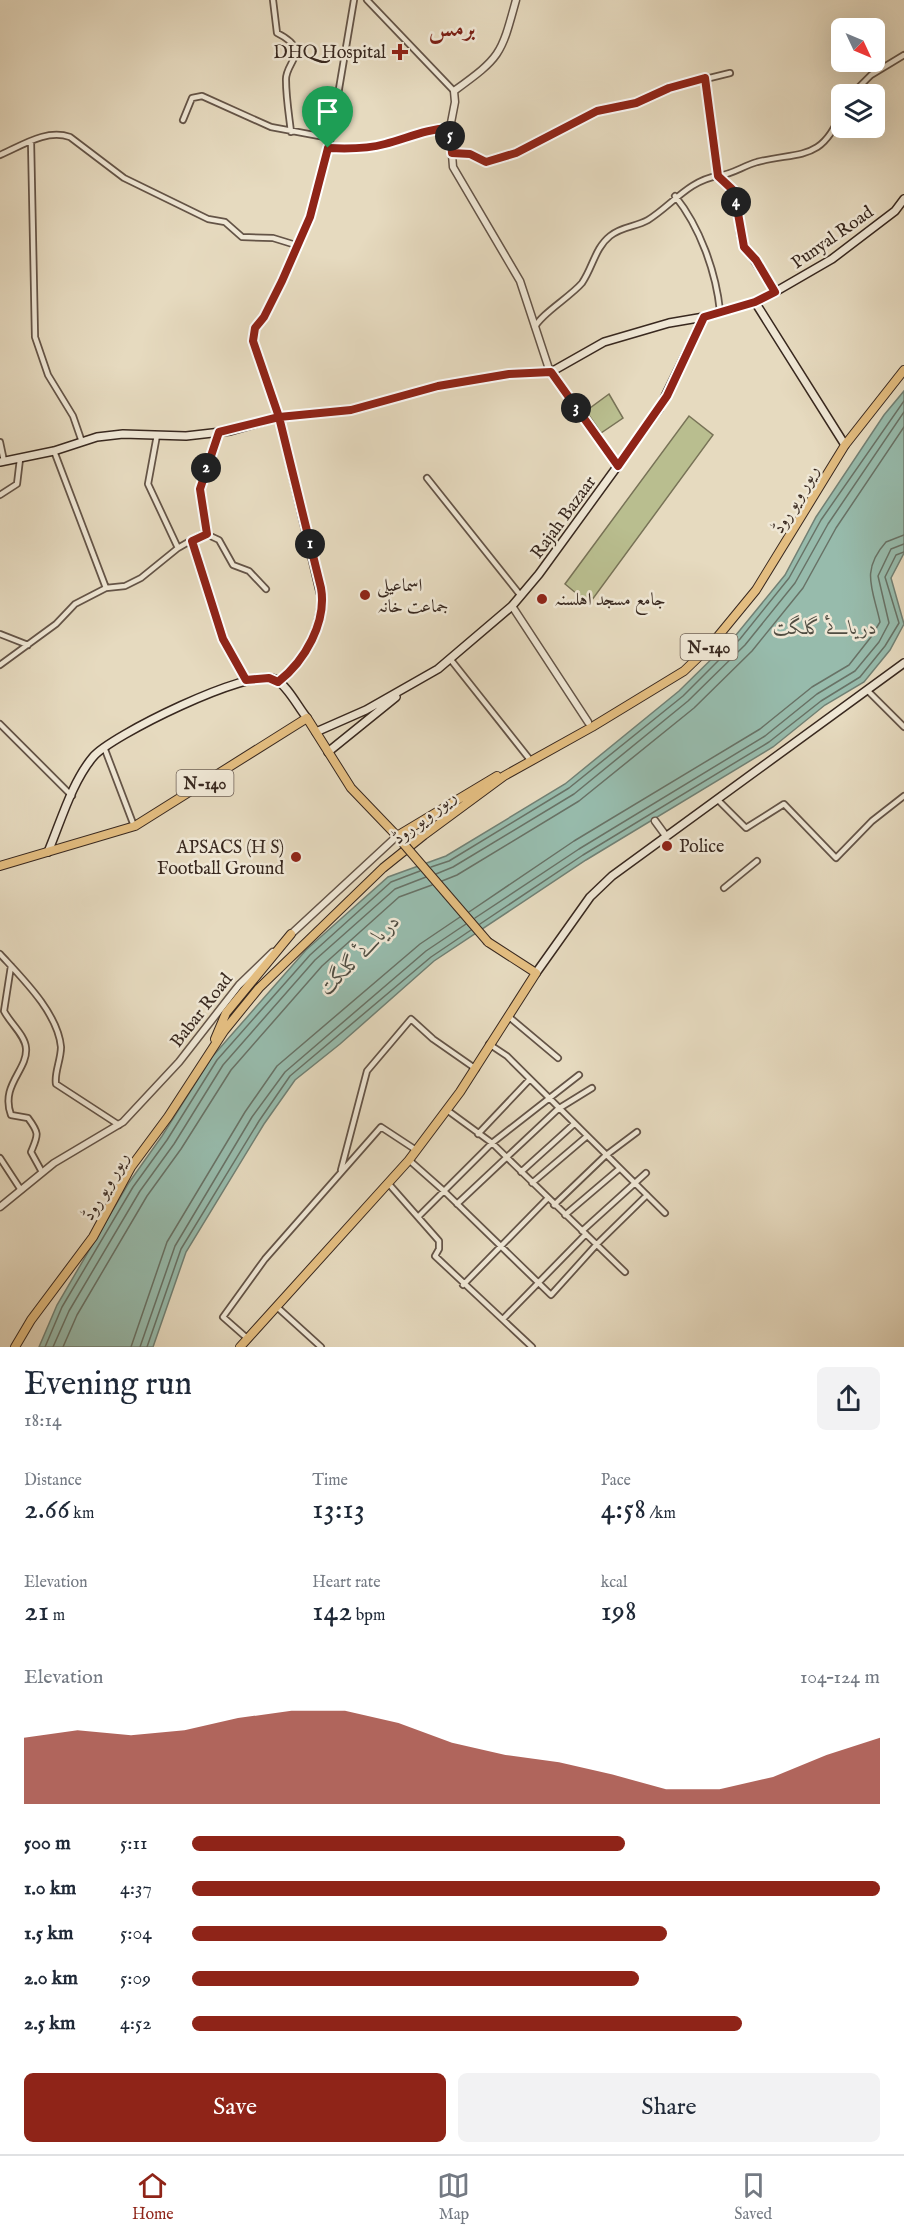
<!DOCTYPE html>
<html lang="en">
<head>
<meta charset="utf-8">
<style>
  body { margin:0; font-family:"IM FELL English",Amiri,serif; background:#f2f2f3; color:#1f2937; height:100vh; display:flex; flex-direction:column; font-size:22px; white-space:nowrap }
  * { box-sizing:border-box; margin:0 }
  p { font-size:20px; color:#747a83 }
  .icon { flex:none; width:33px; height:33px; fill:none; stroke:currentColor; stroke-width:2; stroke-linecap:round; stroke-linejoin:round }
  .map { position:relative; height:1347px; overflow:hidden }
  .sheet { display:flex; flex-direction:column; background:#fff; flex:1 }
  .sheet>* { flex:none }
  .needle { width:39px; rotate:134deg }
  .buttons { position:absolute; left:831px; top:18px; display:grid; gap:12px }
  .buttons a { display:grid; place-items:center; width:54px; height:54px; border-radius:9px; background:#fff; box-shadow:0 6px 24px #0002; font-size:30px }
  .pin { position:absolute; display:grid; place-items:center; width:51px; height:51px; color:#fff; margin:-62px -26px; border-radius:50% 50% 50% 0; rotate:-45deg; box-shadow:0 0 6px #0007 }
  .pin .icon { rotate:45deg }
  .km { position:absolute; width:30px; height:30px; margin:-15px; border-radius:50%; background:#222; color:#fff; font-size:16px; line-height:30px; text-align:center }
  .round { display:grid; place-items:center; flex:none; width:63px; height:63px; border-radius:9px; background:#f2f2f3 }
  .overview { display:flex; align-items:center; justify-content:space-between; height:102px; padding:0 24px }
  h1 { font-size:33px; font-weight:600; line-height:45px }
  .stats { display:grid; grid-template-columns:repeat(3,1fr); gap:9px; height:102px; padding:6px 24px }
  .stats div { display:grid; align-content:center }
  .stats b { font-size:30px; font-weight:600 }
  .stats small { font-size:16px; font-weight:400 }
  .stats p { font-size:16px }
  .chart { height:168px; padding:12px 24px }
  .chart p { display:flex; justify-content:space-between }
  .chart svg { width:100%; height:108px; margin-top:6px; fill:#8f2418; opacity:.7 }
  .cta { display:flex; gap:12px; margin-top:auto; padding:12px 24px }
  .cta a { flex:1; height:69px; border-radius:9px; background:#8f2418; color:#fff; font-size:24px; font-weight:600; line-height:69px; text-align:center }
  .cta a+a { background:#f2f2f3; color:#1f2937 }
  ul { padding:0 24px; list-style:none; font-size:20px }
  li { display:grid; grid-template-columns:96px 72px 1fr; align-items:center; height:45px }
  li i { height:15px; border-radius:8px; background:#8f2418 }
  .dock { display:flex; justify-content:space-around; align-items:center; height:84px; border-top:2px solid #e0e1e3; background:#fff; font-size:16px; color:#747a83 }
  .dock a { display:grid; justify-items:center; gap:3px }
  .dock .selected { color:#8f2418 }
  .map>svg:first-child { display:block }
</style>
</head>
<body>
<div class="map">
<svg width="904" height="1347" viewBox="0 0 904 1347">
  <rect width="100%" height="100%" fill="#e6dabf"/>
  <filter id="stains"><feTurbulence type="fractalNoise" baseFrequency=".00333" numOctaves="4"/><feColorMatrix values="0 0 0 0 .2 0 0 0 0 .09 0 0 0 0 .02 0 0 0 .5 -.17"/></filter>
  <radialGradient id="worn" r=".72"><stop offset=".6" stop-color="#630" stop-opacity="0"/><stop offset="1" stop-color="#630" stop-opacity=".3"/></radialGradient>
  <path fill="#b9be8f" stroke="#787357" stroke-width="1.5" d="M609 394 623 418 601 433 586 411Z
    M689 416 713 435 589 604 565 584Z"/>
  <path fill="#97bbac" stroke="#718074" stroke-width="1.5" d="M904 391V553L891 578 904 624 890 650 864 682 825 705 773 747 586 860 434 961 340 1044 295 1080 264 1124 186 1252 153 1347H39L57 1305 128 1184 162 1136 212 1057 306 950 388 877 446 856 565 784 679 691 736 635 785 575 816 517 884 415Z"/>
  <g fill="none" stroke-linecap="round" stroke-linejoin="round">
    <path stroke="#687266" stroke-width="1.5" d="M431 867 449 861 569 788 683 696 740 639 789 578 821 520 904 401
      M436 874 453 867 574 794 688 701 745 645 795 583 828 524 904 412
      M442 881 457 875 579 801 694 708 752 651 803 588 836 528 904 427
      M469 912 574 841 760 729 812 687 849 665 871 637 880 622C873 589 860 571 886 542L904 535
      M475 918 579 849 765 736 817 694 855 671 879 642 889 623 878 576 891 549 904 544
      M480 924 583 855 769 742 821 701 860 677 885 646 899 623 885 577 896 555 904 552
      M45 1347 62 1307 133 1187 167 1140 217 1060 310 955 391 882 420 871
      M53 1347 69 1311 140 1191 174 1144 223 1065 315 960 395 889 426 877
      M63 1347 77 1315 147 1196 181 1149 231 1070 322 966 399 897 432 885
      M131 1347 167 1242 245 1112 277 1066 420 944 460 917
      M140 1347 175 1246 252 1117 285 1072 426 951 466 924
      M147 1347 181 1249 259 1121 290 1076 431 957 471 930"/>
    <g stroke="#645447" stroke-width="8">
      <path id="minor" d="M273 0 277 33C313 51 285 62 286 80 286 97 289 115 291 132
        M367 0 454 91
        M705 78 718 176C733 174 743 166 757 162 801 151 822 162 842 111
        M852 94 871 75 904 55
        M183 120 192 98 202 96 271 127 330 138
        M31 141 35 337 48 375 73 416 82 442
        M329 148 354 0
        M452 153 470 154 486 161 516 153 549 134 597 111 636 103 669 88 730 73
        M0 155C23 145 46 129 70 137L124 178 208 219 225 222 242 237 273 238 299 246
        M675 196C700 227 716 272 720 311
        M535 327C541 314 570 297 582 283 593 267 595 248 610 236 622 226 636 227 648 220 671 206 689 180 718 176 741 188 736 214 740 235 741 245 768 281 775 292
        M157 435 148 484 178 548
        M0 442 4 461
        M54 451 106 588
        M427 478 521 596
        M0 495 17 484 20 459
        M207 534 200 489 219 432
        M192 541 223 639 246 680
        M0 634 28 645
        M451 660 531 761
        M0 665 56 624 75 604 106 588 125 586 141 578 178 548 204 533 219 540 233 565 249 571 266 589
        M868 691 904 727
        M0 724 72 796
        M104 747 134 826
        M717 799 746 828 784 804 836 858 872 821 904 796
        M724 888 757 861
        M0 954C22 978 58 1013 61 1047 61 1060 54 1073 56 1084L119 1125
        M11 966 4 1011C10 1023 25 1035 26 1048 28 1070 0 1085 11 1115L28 1118C40 1134 38 1135 31 1152L42 1172
        M508 1016 558 1058
        M489 1044 507 1056 665 1213
        M447 1110 492 1143 625 1272
        M478 1134 530 1079
        M0 1158 21 1190
        M409 1160 444 1191 551 1295 597 1244 647 1195
        M341 1170 367 1071 411 1019 433 1039 476 1069
        M521 1172 574 1124
        M388 1183 439 1241V1249L435 1256 532 1347
        M532 1183 586 1137
        M457 1204 558 1109 592 1088
        M554 1205 605 1156 637 1132
        M565 1215 619 1169
        M418 1217 492 1143 579 1075
        M582 1231 646 1173
        M463 1285 548 1198
        M277 1307 321 1347
        M503 1319 586 1234
        M248 1339 223 1317 265 1259 381 1127 416 1150"/>
    </g>
    <g stroke="#645447" stroke-width="9">
      <path id="tertiary" d="M450 128 453 167 520 281 549 369 618 466
        M279 417 253 341 254 328 264 317 282 281 310 217 329 148C348 149 367 149 385 144 408 138 426 129 450 128L455 102 454 91C501 57 501 55 516 0
        M512 606 588 722
        M655 821 666 836
        M289 936 397 836
        M0 1207 54 1163 123 1122 179 1062 239 985 273 952"/>
    </g>
    <g stroke="#38281f" stroke-width="10">
      <path id="secondary" d="M755 302 845 445
        M0 462 54 451 97 437 123 434 186 436 230 431 279 417 351 410 438 386 509 374 551 372 604 342 669 323 704 317 755 302 775 292 832 259 895 211 904 199
        M278 682C304 663 320 631 322 599L279 417
        M316 732 366 710 438 669 512 606 539 574 659 409 704 317
        M328 752 396 697
        M48 852C61 821 72 782 93 757 110 736 250 667 275 679 287 685 298 707 307 718
        M536 973 590 897 612 876 904 663"/>
    </g>
    <g stroke="#38281f" stroke-width="10">
      <path id="primary" d="M240 1347 409 1160 460 1092 536 973 488 942"/>
    </g>
    <g stroke="#38281f" stroke-width="10">
      <path id="trunk" d="M0 866 135 826 307 718 351 788 397 836 497 776
        M215 1039 226 1013 291 934
        M15 1347 31 1320 93 1237 131 1167 168 1117 224 1031 259 988 383 868 424 835 504 776 592 727 684 671 710 646 756 590 845 445 904 370"/>
    </g>
    <use href="#minor" stroke="#efe7d5" stroke-width="4.5"/>
    <use href="#tertiary" stroke="#efe7d5" stroke-width="6"/>
    <use href="#secondary" stroke="#efe7d5" stroke-width="7"/>
    <use href="#primary" stroke="#e3bd80" stroke-width="8"/>
    <use href="#trunk" stroke="#e3bd80" stroke-width="8"/>
    <g stroke="#38281f" stroke-width="10" stroke-linecap="butt">
      <path id="primary-bridge" d="M402 842 488 942"/>
    </g>
    <use href="#primary-bridge" stroke="#e3bd80" stroke-width="8"/>
  </g>
  <g fill="none" stroke-linecap="round" stroke-linejoin="round">
    <g stroke="#fff" stroke-width="12">
      <path id="route" d="M328 148 310 217 282 281 264 317 255 328 253 341 279 417 321 588C327 622 305 661 278 682L269 678 246 680 223 639 192 541 207 534 200 489 219 432 279 417 351 410 438 386 509 374 551 372 618 466 667 396 704 317 755 302 775 292 756 260 744 247 734 191 718 176 705 78 669 88 636 103 597 111 516 153 486 162 470 154 452 153 450 128C426 129 408 138 385 144 367 149 348 149 328 148"/>
    </g>
    <use href="#route" stroke="#8f2418" stroke-width="8"/>
  </g>
  <g fill="#8f2418" stroke="#efe7d5" stroke-width="2">
    <path d="M397 43h6v6h6v6h-6v6h-6v-6h-6v-6h6z"/>
    <circle cx="365" cy="595" r="6"/>
    <circle cx="542" cy="599" r="6"/>
    <circle cx="667" cy="846" r="6"/>
    <circle cx="296" cy="857" r="6"/>
  </g>
  <g text-anchor="middle" stroke-width="5" stroke-linejoin="round" paint-order="stroke">
    <g fill="#efe7d5" stroke="#6f6156" stroke-width="1.5">
      <rect x="680.5" y="634" width="57" height="26" rx="4.5"/>
      <rect x="176.5" y="770" width="57" height="26" rx="4.5"/>
    </g>
    <g font-size="16" font-weight="bold" fill="#38281f">
      <text x="709" y="653">N-140</text>
      <text x="205" y="789">N-140</text>
    </g>
    <g font-size="18" fill="#38281f" stroke="#efe7d5" text-anchor="start">
      <text x="386" y="58" text-anchor="end">DHQ Hospital</text>
      <text x="377" y="591">اسماعیلی<tspan x="377" dy="21">جماعت خانہ</tspan></text>
      <text x="554" y="605">جامع مسجد اہلسنہ</text>
      <text x="679" y="852">Police</text>
      <text x="284" y="853" text-anchor="end">APSACS (H S)<tspan x="284" dy="21">Football Ground</tspan></text>
    </g>
    <g font-size="18" fill="#38281f" stroke="#efe7d5">
      <text transform="translate(832 237) rotate(-35)" y="6">Punyal Road</text>
      <text transform="translate(795 499) rotate(-60)" y="6">ریور ویو روڈ</text>
      <text transform="translate(563 517) rotate(-54)" y="6">Rajah Bazaar</text>
      <text transform="translate(424 817) rotate(-38)" y="6">ریور ویو روڈ</text>
      <text transform="translate(201 1010) rotate(-52)" y="6">Babar Road</text>
      <text transform="translate(105 1186) rotate(-60)" y="6">ریور ویو روڈ</text>
    </g>
    <g font-size="20" font-style="italic" fill="#504d42" stroke="#efe7d5">
      <text x="825" y="634">دریائے گلگت</text>
      <text transform="translate(359 954) rotate(-45)" y="7">دریائے گلگت</text>
    </g>
    <g font-size="24" font-weight="bold" fill="#7a1f14" stroke="#efe7d5">
      <text x="452" y="36">برمس</text>
    </g>
  </g>
  <rect width="100%" height="100%" filter="url(#stains)"/>
  <rect width="100%" height="100%" fill="url(#worn)"/>
</svg>
<div class="buttons">
<a><svg class="needle" viewBox="-14 -14 28 28"><path d="M0-13l5 13h-10z" fill="#e53935"/><path d="M0 13l5-13h-10z" fill="#747a83"/></svg></a>
<a><svg class="icon" aria-label="layers" viewBox="0 0 24 24"><path d="M12 4l9 5-9 5-9-5zM3 14l9 5 9-5"/></svg></a>
</div>
<div class="pin" style="left:328px;top:148px;background:#1e9e55"><svg class="icon" aria-label="arrive" viewBox="0 0 24 24"><path d="M6 21V4h12l-3 4 3 4H6"/></svg></div>
<b class="km" style="left:310px;top:544px">1</b>
<b class="km" style="left:206px;top:468px">2</b>
<b class="km" style="left:576px;top:408px">3</b>
<b class="km" style="left:736px;top:202px">4</b>
<b class="km" style="left:450px;top:136px">5</b>
</div>
<section class="sheet">
<div class="overview"><div><h1>Evening run</h1><p>18:14</p></div><a class="round"><svg class="icon" aria-label="share" viewBox="0 0 24 24"><path d="M12 15V3M7 8l5-5 5 5M5 13v7h14v-7"/></svg></a></div>
<div class="stats">
<div><p>Distance</p><b>2.66<small> km</small></b></div>
<div><p>Time</p><b>13:13</b></div>
<div><p>Pace</p><b>4:58<small> /km</small></b></div>
</div>
<div class="stats">
<div><p>Elevation</p><b>21<small> m</small></b></div>
<div><p>Heart rate</p><b>142<small> bpm</small></b></div>
<div><p>kcal</p><b>198</b></div>
</div>
<div class="chart"><p><span>Elevation</span>104–124 m</p>
<svg viewBox="0 0 160 44" preserveAspectRatio="none"><path d="M0 44V17L10 14L20 16L30 14L40 9L50 6L60 6L70 11L80 19L90 24L100 27L110 32L120 38L130 38L140 33L150 24L160 17V44z"/></svg>
</div>
<ul>
<li><b>500 m</b>5:11<i style="width:63%"></i></li>
<li><b>1.0 km</b>4:37<i style="width:100%"></i></li>
<li><b>1.5 km</b>5:04<i style="width:69%"></i></li>
<li><b>2.0 km</b>5:09<i style="width:65%"></i></li>
<li><b>2.5 km</b>4:52<i style="width:80%"></i></li>
</ul>
<div class="cta"><a>Save</a><a>Share</a></div>
</section>
<nav class="dock">
<a class="selected"><svg class="icon" aria-label="home" viewBox="0 0 24 24"><path d="M3 11l9-7 9 7M6 9v11h12V9"/></svg>Home</a>
<a><svg class="icon" aria-label="map" viewBox="0 0 24 24"><path d="M3 6l6-2 6 2 6-2v14l-6 2-6-2-6 2zM9 4v14M15 6v14"/></svg>Map</a>
<a><svg class="icon" aria-label="saved" viewBox="0 0 24 24"><path d="M7 4h10v16l-5-4-5 4z"/></svg>Saved</a>
</nav>
</body>
</html>
